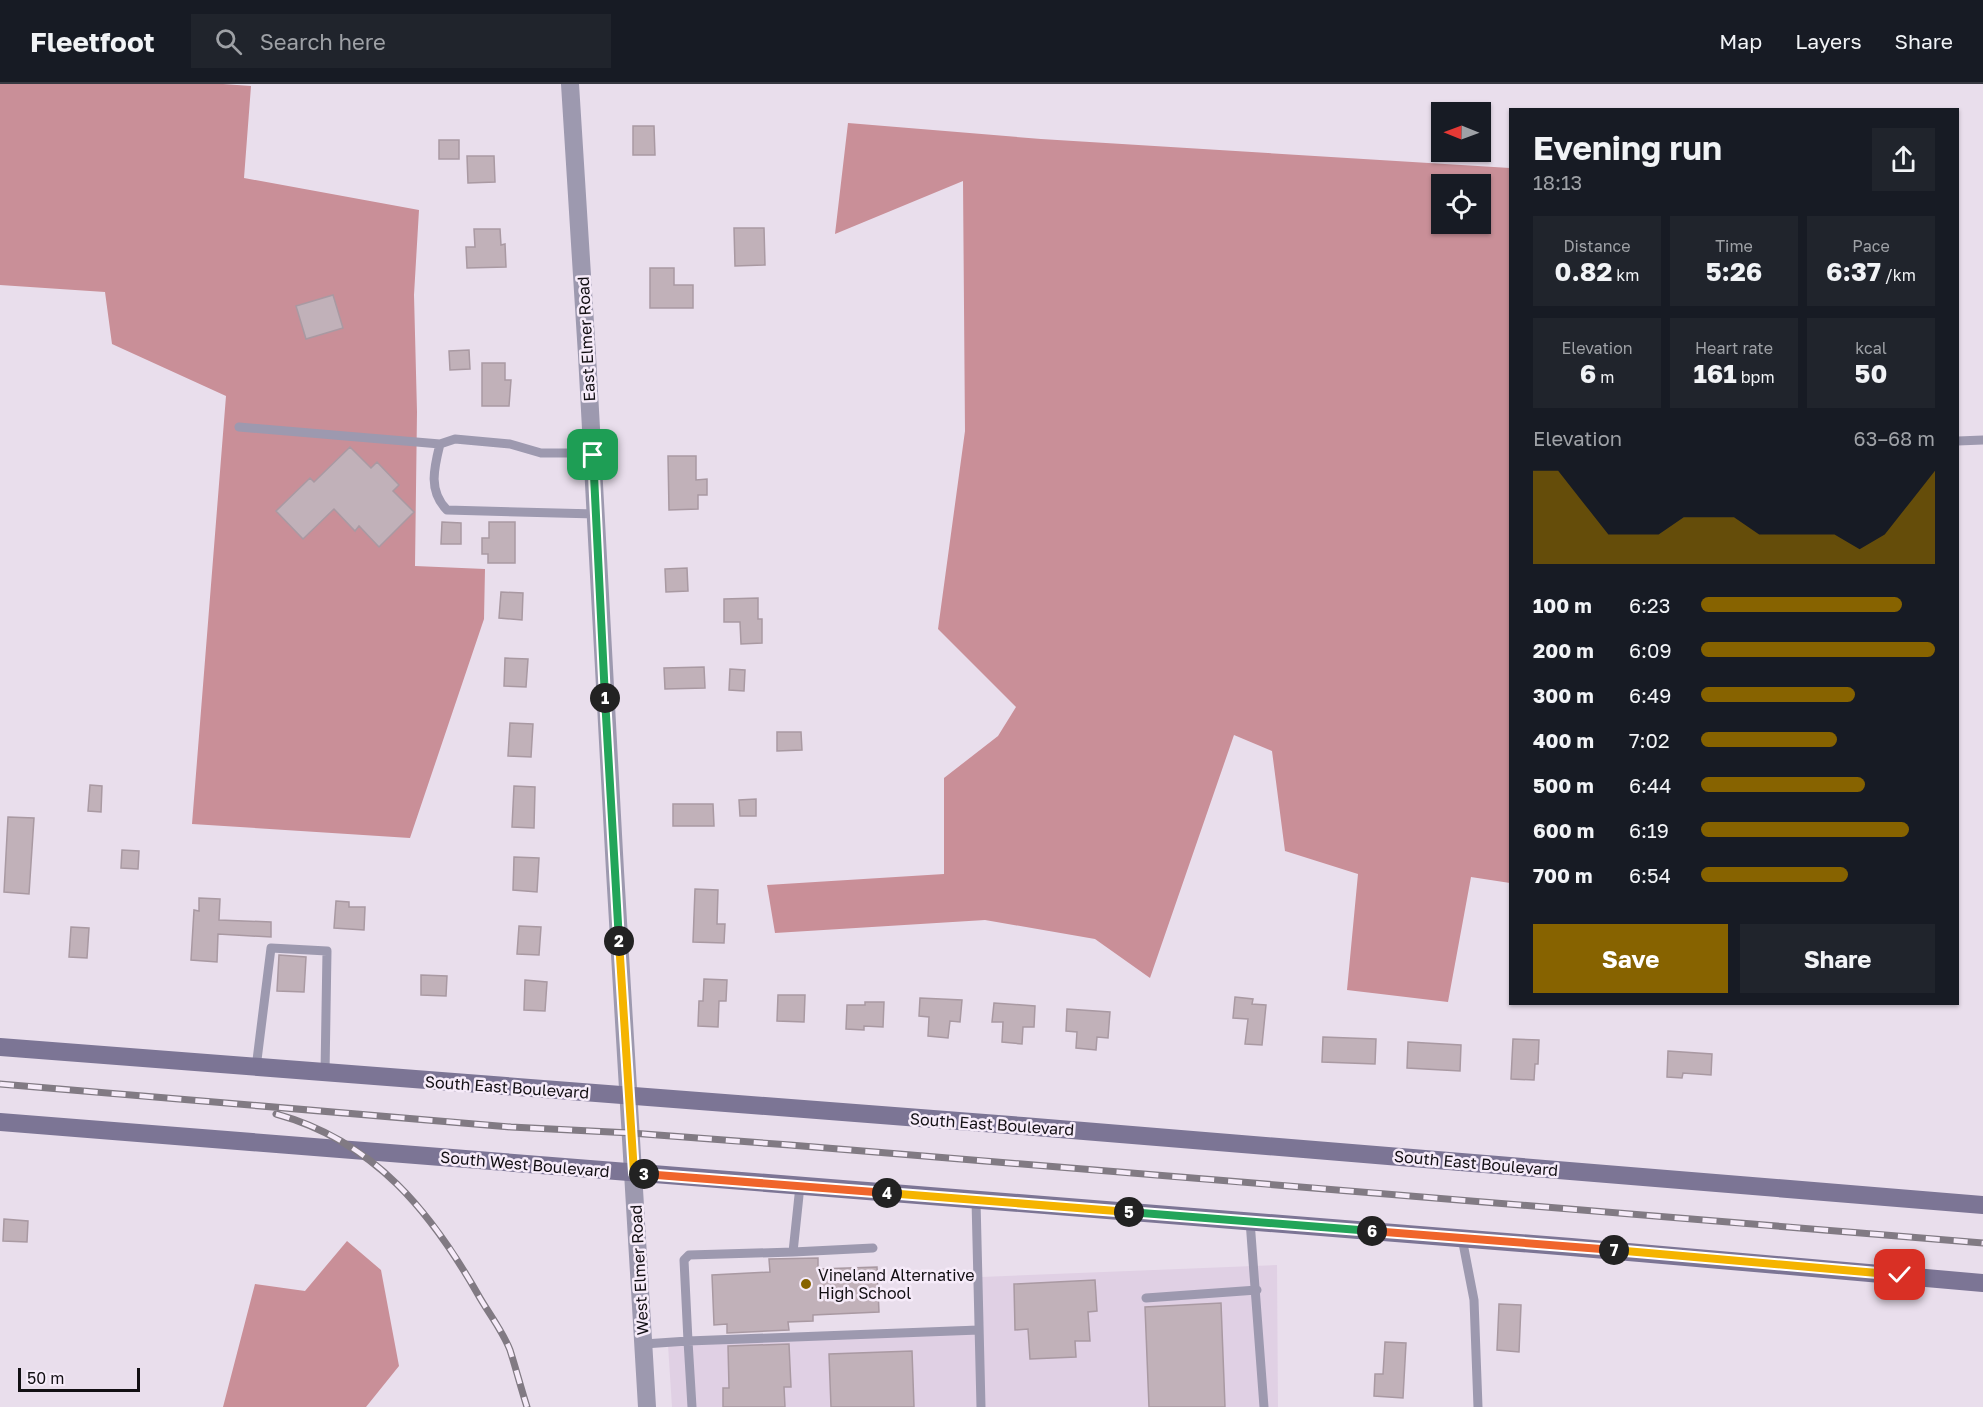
<!DOCTYPE html>
<html lang="en">
<head>
<meta charset="utf-8">
<style>
  body { margin:0; font-family:"Golos Text",sans-serif; background:#20242c; color:#f1f3f6; height:100vh; display:flex; flex-direction:column; font-size:22px; white-space:nowrap }
  * { box-sizing:border-box; margin:0 }
  p { font-size:20px; color:#9ea1a6 }
  .icon { flex:none; width:33px; height:33px; fill:none; stroke:currentColor; stroke-width:2; stroke-linecap:round; stroke-linejoin:round }
  .map { position:relative; flex:1; overflow:hidden }
  .panel { position:absolute; left:1509px; top:24px; width:450px; height:897px; display:flex; flex-direction:column; background:#171b24; border-radius:0px; box-shadow:0 2px 4px #0004 }
  .panel>* { flex:none }
  .needle { width:39px; rotate:271deg }
  .buttons { position:absolute; left:1431px; top:18px; display:grid; gap:12px }
  .buttons a { display:grid; place-items:center; width:60px; height:60px; border-radius:0px; background:#171b24; box-shadow:0 2px 4px #0004; font-size:30px }
  .scale { position:absolute; left:18px; bottom:15px; width:122px; box-sizing:border-box; padding-left:6px; border:3px solid #120f13; border-top:0; font-size:16px; line-height:21px; white-space:nowrap; color:#120f13; -webkit-text-stroke:4px #f6ebf9; paint-order:stroke }
  .pin { position:absolute; display:grid; place-items:center; width:51px; height:51px; color:#fff; margin:-26px; border-radius:12px; box-shadow:0 3px 9px #0006 }
  .km { position:absolute; width:30px; height:30px; margin:-15px; border-radius:50%; background:#222; color:#fff; font-size:16px; line-height:30px; text-align:center }
  .round { display:grid; place-items:center; flex:none; width:63px; height:63px; border-radius:0px; background:#20242c }
  .head { display:flex; align-items:center; justify-content:space-between; height:102px; padding:0 24px }
  h1 { font-size:33px; font-weight:700; line-height:45px }
  .metrics { display:grid; grid-template-columns:repeat(3,1fr); gap:9px; height:102px; padding:6px 24px }
  .metrics div { display:grid; align-content:center; border-radius:0px; background:#20242c; text-align:center }
  .metrics b { font-size:26px; font-weight:700 }
  .metrics small { font-size:16px; font-weight:400 }
  .metrics p { font-size:16px }
  .chart { height:168px; padding:12px 24px }
  .chart p { display:flex; justify-content:space-between }
  .chart svg { width:100%; height:108px; margin-top:6px; fill:#876300; opacity:.7 }
  .button { display:flex; gap:12px; margin-top:auto; padding:12px 24px }
  .button a { flex:1; height:69px; border-radius:0px; background:#876300; color:#fff; font-size:24px; font-weight:700; line-height:69px; text-align:center }
  .button a+a { background:#20242c; color:#f1f3f6 }
  ul { padding:0 24px; list-style:none; font-size:20px }
  li { display:grid; grid-template-columns:96px 72px 1fr; align-items:center; height:45px }
  li i { height:15px; border-radius:8px; background:#876300 }
  header { display:flex; align-items:center; gap:36px; box-sizing:border-box; height:84px; padding:0 30px; background:#171b24; border-bottom:2px solid #363941 }
  header strong { font-size:28px }
  nav { display:flex; gap:33px; margin-inline-start:auto; font-size:21px }
  .search { width:420px; height:54px; background:#20242c; display:flex; align-items:center; gap:15px; box-sizing:border-box; padding:0 21px; border-radius:0px; color:#9ea1a6; font-size:22px }
  .map>svg:first-child { display:block }
</style>
</head>
<body>
<header>
<strong>Fleetfoot</strong>
<div class="search"><svg class="icon" aria-label="search" viewBox="0 0 24 24"><circle cx="10" cy="10" r="6"/><path d="M15 15l6 6"/></svg>Search here</div>
<nav><a>Map</a><a>Layers</a><a>Share</a></nav>
</header>
<div class="map">
<svg width="1983" height="1323" viewBox="0 0 1983 1323">
  <rect width="100%" height="100%" fill="#e9deec"/>
  <path fill="#e0d0e4" d="M1277 1181 1278 1323H672L668 1261 983 1241 981 1193Z"/>
  <path fill="#c98f98" fill-rule="evenodd" d="M0 0H223L251 2 244 94 419 126 414 211 417 328 415 482 485 485 484 535 410 754 192 740 226 312 112 260 105 208 0 201Z
    M848 39 1041 55 1510 84V799L1471 793 1448 918 1347 906 1358 790 1285 767 1272 667 1234 651 1150 894 1095 855 985 836 775 849 767 801 944 790V694L998 652 1016 623 938 545 965 347 963 97 835 150ZM1480 100V140H1442V100Z
    M347 1157 381 1186 399 1282 366 1323H223L255 1200 305 1207Z"/>
  <path fill="#c1b1b9" stroke="#a999a2" stroke-width="1.5" d="M633 42H654L655 71H633Z
    M439 56H459V75H439Z
    M467 72H494L495 98 468 99Z
    M734 144H764L765 181 735 182Z
    M474 145H500L501 161 505 160 506 183 467 184 466 163H475Z
    M650 184H674V201H693V224H650Z
    M333 211 343 244 306 255 296 222Z
    M469 266 470 285 450 286 449 267Z
    M482 279H505V296H511L509 322H482Z
    M350 363 371 384 377 378 399 401 393 407 414 428 379 463 359 442 355 447 334 425 303 455 276 427 310 394 314 398Z
    M668 372H696V396L707 395V411H698V425L669 426Z
    M442 438 461 439V460H441Z
    M489 438H515V479H488V470H482V454H489Z
    M687 484 688 507 666 508 665 485Z
    M501 508 523 509 522 536 499 534Z
    M758 514V535H762V559L741 560 740 538H724V515Z
    M505 574 528 575 526 603 504 602Z
    M704 583 705 604 665 605 664 584Z
    M730 585 745 586 744 607 729 606Z
    M510 639 533 640 531 673 508 672Z
    M777 648H801L802 666 777 667Z
    M90 701 102 702 101 728 88 727Z
    M514 702 535 703 534 744 512 743Z
    M756 715V732H740L739 716Z
    M673 720H713L714 742H673Z
    M8 733 34 734 29 810 4 808Z
    M122 766 139 767 138 785 121 784Z
    M514 773 539 774 537 808 513 806Z
    M695 805 718 806 717 840H725L724 859 693 858Z
    M199 814 220 815 219 836 271 838V853L218 850 217 878 191 876 194 826 199 827Z
    M336 817 349 818V823H365L364 846 334 844Z
    M519 842 541 843 539 871 517 870Z
    M71 843 89 844 87 874 69 873Z
    M279 871 306 873 304 908 277 907Z
    M421 891 447 892 446 912 421 911Z
    M704 895 727 896 726 917H719L718 943 698 942 699 917H703Z
    M525 896 547 898 545 927 524 926Z
    M778 911H805L804 938 777 937Z
    M1235 913 1253 915 1252 920 1266 921 1262 961 1245 960 1248 935 1233 934Z
    M920 914 962 916 960 938 950 937 948 954 928 952 929 933 919 932Z
    M865 918H884L883 943 864 942V946L846 945 847 921H865Z
    M994 919 1035 922 1034 943H1023L1022 960 1002 958 1003 938H992Z
    M1067 925 1110 928 1108 954 1097 953 1096 966 1076 964 1077 948 1066 947Z
    M1323 953 1376 955 1375 980 1322 978Z
    M1513 955 1539 956 1538 980H1535L1534 996 1511 995Z
    M1408 958 1461 961 1460 987 1407 984Z
    M1668 967 1712 970 1711 991 1683 989 1682 994 1667 993Z
    M4 1135 28 1137 27 1158 3 1157Z
    M818 1174V1185L877 1183 879 1228 813 1231V1237L788 1238 789 1246 727 1249V1240L714 1241 712 1191 770 1188 769 1175Z
    M1095 1196 1097 1227 1088 1228 1090 1257H1075L1076 1273 1030 1275 1028 1245 1015 1246 1014 1200Z
    M1221 1219 1225 1323H1149L1145 1223Z
    M1499 1220 1521 1221 1519 1268 1497 1266Z
    M1385 1258 1406 1259 1403 1314 1374 1312 1375 1290H1383Z
    M789 1260 791 1303H784L785 1323H723V1304H729L728 1262Z
    M912 1267 914 1323H831L829 1270Z"/>
  <g fill="none" stroke-linecap="round" stroke-linejoin="round">
    <path stroke="#9d99af" stroke-width="9" d="M239 343 440 360
      M1958 357 1983 356
      M592 369H541L510 360 455 355 440 360C434 384 428 407 447 426L596 430
      M256 984 271 864 327 867 325 989
      M800 1102 793 1168 689 1171 684 1176 688 1257 979 1246
      M976 1116 981 1323
      M1250 1137 1264 1323
      M1462 1154 1474 1216 1478 1323
      M793 1168 873 1164
      M1146 1214 1257 1206
      M644 1260 688 1257 692 1323"/>
    <path stroke="#9d99af" stroke-width="18" d="M570 0 587 271 615 787 647 1323"/>
    <path stroke="#7c7595" stroke-width="18" d="M0 963 1023 1042 1983 1121
      M0 1038 1571 1163 1983 1199"/>
    <g stroke="#817a83" stroke-width="7">
      <path id="rail" d="M0 1000 511 1043 631 1049 790 1061 1983 1159
        M276 1030C375 1057 432 1129 480 1214 490 1231 503 1248 510 1266 516 1285 521 1304 527 1323"/>
    </g>
    <use href="#rail" stroke="#f6ebf9" stroke-width="4.5" stroke-dasharray="14" stroke-linecap="butt"/>
  </g>
  <g fill="none" stroke-linecap="round" stroke-linejoin="round">
    <g stroke="#fff" stroke-width="12">
      <path id="split-1" d="M593 371 605 614"/>
    </g>
    <g stroke="#fff" stroke-width="12">
      <path id="split-2" d="M605 614 619 857"/>
    </g>
    <g stroke="#fff" stroke-width="12">
      <path id="split-3" d="M619 857 634 1089 644 1090"/>
    </g>
    <g stroke="#fff" stroke-width="12">
      <path id="split-4" d="M644 1090 887 1109"/>
    </g>
    <g stroke="#fff" stroke-width="12">
      <path id="split-5" d="M887 1109 1129 1128"/>
    </g>
    <g stroke="#fff" stroke-width="12">
      <path id="split-6" d="M1129 1128 1372 1147"/>
    </g>
    <g stroke="#fff" stroke-width="12">
      <path id="split-7" d="M1372 1147 1614 1166"/>
    </g>
    <g stroke="#fff" stroke-width="12">
      <path id="split-8" d="M1614 1166 1900 1191"/>
    </g>
    <use href="#split-1" stroke="#22a559" stroke-width="8"/>
    <use href="#split-2" stroke="#22a559" stroke-width="8"/>
    <use href="#split-3" stroke="#f5b400" stroke-width="8"/>
    <use href="#split-4" stroke="#f0652b" stroke-width="8"/>
    <use href="#split-5" stroke="#f5b400" stroke-width="8"/>
    <use href="#split-6" stroke="#22a559" stroke-width="8"/>
    <use href="#split-7" stroke="#f0652b" stroke-width="8"/>
    <use href="#split-8" stroke="#f5b400" stroke-width="8"/>
  </g>
  <circle fill="#876300" stroke="#f6ebf9" stroke-width="2" cx="806" cy="1200" r="6"/>
  <g text-anchor="middle" stroke-width="5" stroke-linejoin="round" paint-order="stroke">
    <g font-size="16" fill="#120f13" stroke="#f6ebf9">
      <text transform="translate(586 255) rotate(-93)" y="6">East Elmer Road</text>
      <text transform="translate(507 1003) rotate(4)" y="6">South East Boulevard</text>
      <text transform="translate(992 1040) rotate(4)" y="6">South East Boulevard</text>
      <text transform="translate(1476 1079) rotate(5)" y="6">South East Boulevard</text>
      <text transform="translate(525 1080) rotate(5)" y="6">South West Boulevard</text>
      <text transform="translate(639 1186) rotate(-93)" y="6">West Elmer Road</text>
    </g>
    <g font-size="16" fill="#120f13" stroke="#f6ebf9" text-anchor="start">
      <text x="818" y="1197">Vineland Alternative<tspan x="818" dy="18">High School</tspan></text>
    </g>
  </g>
</svg>
<div class="buttons">
<a><svg class="needle" viewBox="-14 -14 28 28"><path d="M0-13l5 13h-10z" fill="#e53935"/><path d="M0 13l5-13h-10z" fill="#9ea1a6"/></svg></a>
<a><svg class="icon" aria-label="locate" viewBox="0 0 24 24"><circle cx="12" cy="12" r="6"/><path d="M12 2v4M12 18v4M2 12h4M18 12h4"/></svg></a>
</div>
<div class="scale">50 m</div>
<div class="pin" style="left:593px;top:371px;background:#1e9e55"><svg class="icon" aria-label="arrive" viewBox="0 0 24 24"><path d="M6 21V4h12l-3 4 3 4H6"/></svg></div>
<div class="pin" style="left:1900px;top:1191px;background:#d93025"><svg class="icon" aria-label="check" viewBox="0 0 24 24"><path d="M5 12l5 5 9-10"/></svg></div>
<b class="km" style="left:605px;top:614px">1</b>
<b class="km" style="left:619px;top:857px">2</b>
<b class="km" style="left:644px;top:1090px">3</b>
<b class="km" style="left:887px;top:1109px">4</b>
<b class="km" style="left:1129px;top:1128px">5</b>
<b class="km" style="left:1372px;top:1147px">6</b>
<b class="km" style="left:1614px;top:1166px">7</b>
<section class="panel">
<div class="head"><div><h1>Evening run</h1><p>18:13</p></div><a class="round"><svg class="icon" aria-label="share" viewBox="0 0 24 24"><path d="M12 15V3M7 8l5-5 5 5M5 13v7h14v-7"/></svg></a></div>
<div class="metrics">
<div><p>Distance</p><b>0.82<small> km</small></b></div>
<div><p>Time</p><b>5:26</b></div>
<div><p>Pace</p><b>6:37<small> /km</small></b></div>
</div>
<div class="metrics">
<div><p>Elevation</p><b>6<small> m</small></b></div>
<div><p>Heart rate</p><b>161<small> bpm</small></b></div>
<div><p>kcal</p><b>50</b></div>
</div>
<div class="chart"><p><span>Elevation</span>63–68 m</p>
<svg viewBox="0 0 160 44" preserveAspectRatio="none"><path d="M0 44V6L10 6L20 19L30 32L40 32L50 32L60 25L70 25L80 25L90 32L100 32L110 32L120 32L130 38L140 32L150 19L160 6V44z"/></svg>
</div>
<ul>
<li><b>100 m</b>6:23<i style="width:86%"></i></li>
<li><b>200 m</b>6:09<i style="width:100%"></i></li>
<li><b>300 m</b>6:49<i style="width:66%"></i></li>
<li><b>400 m</b>7:02<i style="width:58%"></i></li>
<li><b>500 m</b>6:44<i style="width:70%"></i></li>
<li><b>600 m</b>6:19<i style="width:89%"></i></li>
<li><b>700 m</b>6:54<i style="width:63%"></i></li>
</ul>
<div class="button"><a>Save</a><a>Share</a></div>
</section>
</div>
</body>
</html>
